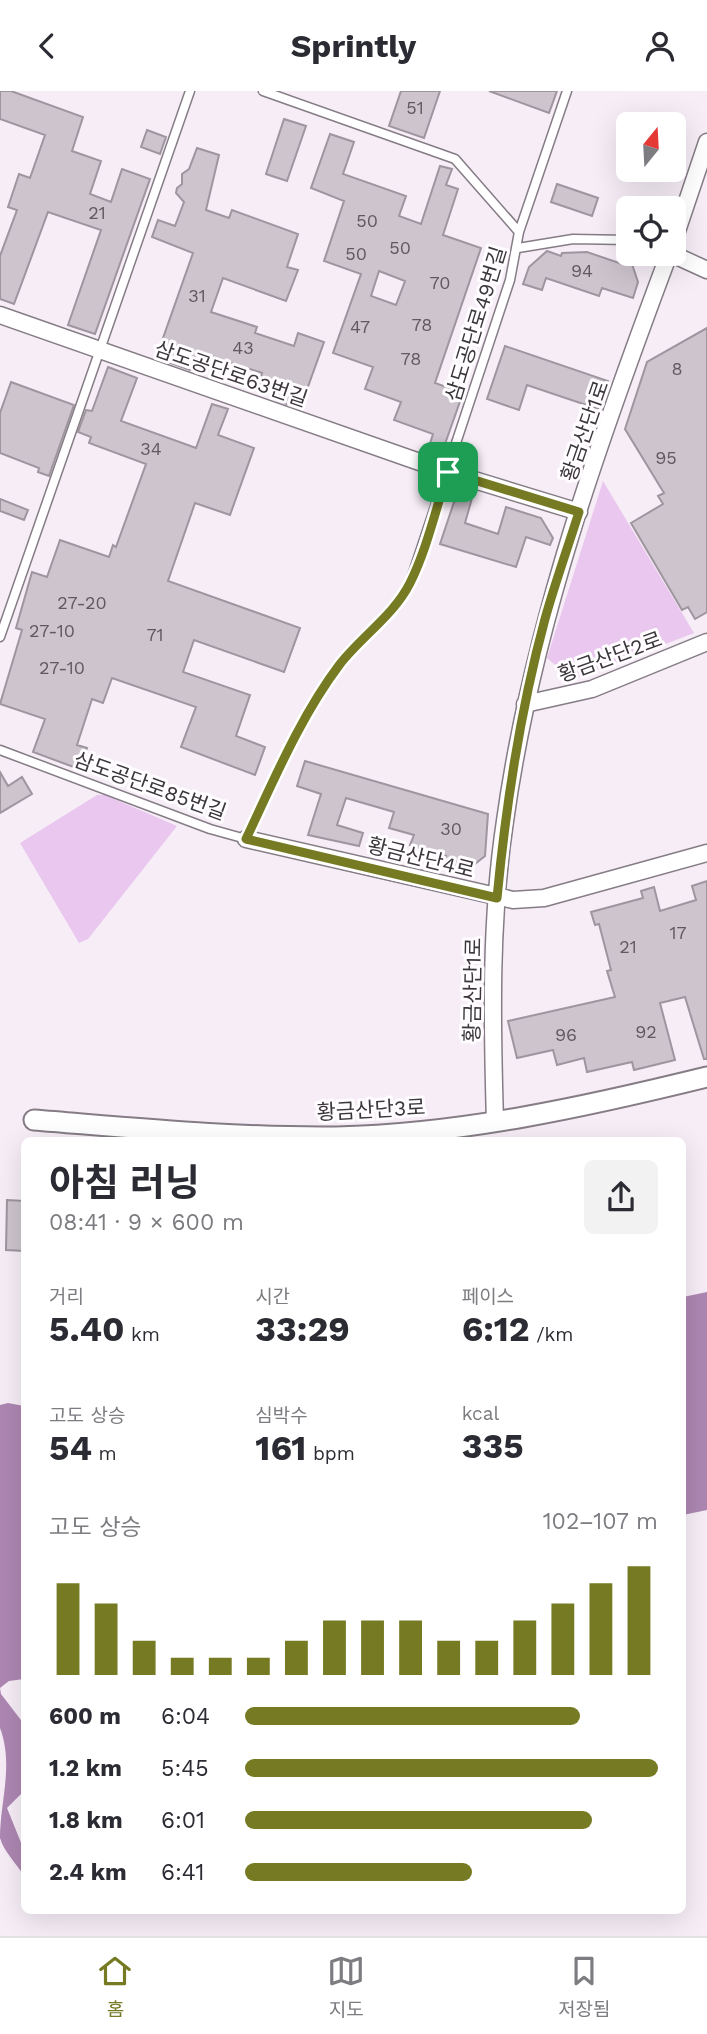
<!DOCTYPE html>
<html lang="ko">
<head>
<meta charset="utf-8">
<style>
  body { margin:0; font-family:"Work Sans","Noto Sans KR",sans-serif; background:#f2f2f3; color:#2b2b33; height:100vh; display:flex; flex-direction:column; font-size:26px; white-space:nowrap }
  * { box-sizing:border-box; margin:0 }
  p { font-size:23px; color:#7c7c81 }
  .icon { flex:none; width:38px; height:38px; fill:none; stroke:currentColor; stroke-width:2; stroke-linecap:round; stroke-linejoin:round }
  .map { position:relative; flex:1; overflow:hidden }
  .sheet { position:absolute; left:21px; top:1046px; width:665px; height:777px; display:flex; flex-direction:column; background:#fff; border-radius:10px; box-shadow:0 7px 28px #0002 }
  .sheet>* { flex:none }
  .needle { width:46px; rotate:18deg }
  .fabs { position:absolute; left:616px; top:21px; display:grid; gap:14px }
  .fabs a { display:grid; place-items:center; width:70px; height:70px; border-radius:10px; background:#fff; box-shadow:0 7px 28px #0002; font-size:35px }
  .pin { position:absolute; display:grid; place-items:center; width:60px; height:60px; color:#fff; margin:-30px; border-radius:14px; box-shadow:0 4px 10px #0006 }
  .round { display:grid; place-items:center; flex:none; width:74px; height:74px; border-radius:10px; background:#f2f2f3 }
  .overview { display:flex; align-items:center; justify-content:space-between; height:119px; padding:0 28px }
  h1 { font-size:38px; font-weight:700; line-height:52px }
  .metrics { display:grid; grid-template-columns:repeat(3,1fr); gap:10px; height:119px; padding:7px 28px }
  .metrics div { display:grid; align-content:center }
  .metrics b { font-size:35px; font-weight:700 }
  .metrics small { font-size:19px; font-weight:400 }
  .metrics p { font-size:19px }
  .chart { height:196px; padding:14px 28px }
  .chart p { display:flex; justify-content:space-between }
  .chart svg { width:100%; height:126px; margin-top:7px; stroke:#757a23; stroke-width:6 }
  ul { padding:0 28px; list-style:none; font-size:23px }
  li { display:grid; grid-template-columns:112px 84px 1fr; align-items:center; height:52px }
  li i { height:18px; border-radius:9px; background:#757a23 }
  header { display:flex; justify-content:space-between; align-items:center; height:91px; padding:0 28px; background:#fff; font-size:32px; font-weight:700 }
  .tabs { display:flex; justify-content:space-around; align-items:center; height:98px; border-top:2px solid #e1e1e2; background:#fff; font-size:19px; color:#7c7c81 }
  .tabs a { display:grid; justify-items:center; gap:4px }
  .tabs .active { color:#757a23 }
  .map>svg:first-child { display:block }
</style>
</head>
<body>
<header><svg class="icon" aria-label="back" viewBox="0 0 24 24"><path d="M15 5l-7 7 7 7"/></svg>Sprintly<svg class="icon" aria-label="person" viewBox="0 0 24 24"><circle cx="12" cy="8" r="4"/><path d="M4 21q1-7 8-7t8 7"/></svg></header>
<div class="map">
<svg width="707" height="1845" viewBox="0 0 707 1845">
  <rect width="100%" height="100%" fill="#f6edf7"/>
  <path fill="#eac7ee" d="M603 390 694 542 572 589 547 567Z
    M97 704H105L177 735 88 848 79 852 20 752Z"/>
  <path fill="#ad87b2" d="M707 1201V1419L683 1424V1206Z
    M8 1312 24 1315V1588L9 1590 0 1597 1 1603 24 1633V1700L7 1717 24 1759V1785C17 1773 4 1761 0 1747 0 1710 14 1674 0 1637V1314Z"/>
  <path fill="#cdc4ce" stroke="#9e959f" stroke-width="2" fill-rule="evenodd" d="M0 0H11L83 26 72 60 101 70 90 103 111 111 122 78 150 88 95 243 68 234 101 139 48 121 14 213 0 208V165L17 119 8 116 19 83 30 87 45 44 0 28Z
    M401 0H440L424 47 389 35Z
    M489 0H557L549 22Z
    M284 28 306 35 287 90 266 83Z
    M147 39 166 46 160 63 141 56Z
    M330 43 354 51 343 83 406 105 399 125 421 133 440 75 452 78 446 94 458 98 443 144 481 157 435 292 463 302 440 367 427 362 433 343 394 329 401 311 365 298 373 276 333 262 361 183 324 170 344 110 311 97ZM379 180 405 190 396 214 371 205Z
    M197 57 219 64 206 119 229 127 232 119 298 143 287 176 298 179 286 210 223 187 211 221 257 236 255 242 294 255 298 242 324 251 300 318 275 309 279 299 259 292 262 282 197 260 190 279 156 267 193 162 152 146 158 129 175 135 184 111 176 102 177 97 182 93V83L189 78Z
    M557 93 598 107 592 125 551 111Z
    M547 160 561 165 562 162 587 161 622 173 623 170 632 173 638 191 633 207 602 197 599 205 546 187 542 199 523 193 529 176Z
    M707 237V521L695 528 688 516 682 519 631 432 663 413 658 405 664 402 625 338 647 271Z
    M505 255 608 290 598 318 527 294 519 319 487 308Z
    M108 276 137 287 121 330 196 357 212 313 228 318 218 344 254 357 230 424 195 412 168 490 300 537 284 581 194 549 183 581 250 604 236 645 265 656 255 684 181 656 196 616 112 587 103 612 92 608 77 654 87 657 79 678 33 661 45 628 0 613 22 539 16 537 32 481 47 486 60 449 109 466 113 454 116 456 146 373 89 352 91 346 78 341 86 319 92 320Z
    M11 291 74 314 49 385 38 381 39 377 0 362V322Z
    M474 400 465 432 498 443 506 416 541 427 553 447 550 454 526 446 516 476 440 453 454 411Z
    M0 408 28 419 24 429 0 420Z
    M305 670 488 723 485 765 465 781 443 775 446 765 410 754 414 744 389 737 394 721 346 707 337 734 363 742 359 755 308 744 321 703 297 695Z
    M0 681 8 695 22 686 32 703 0 722Z
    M707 790V968H704L685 906 660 912 675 969 634 979 632 971 587 981 584 967 557 974 553 959 517 967 508 930 615 906 607 880 611 879 599 833 595 834 591 821 643 807 641 800 654 796 660 820 696 809 692 795Z
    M7 1109 24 1110V1160L6 1159Z"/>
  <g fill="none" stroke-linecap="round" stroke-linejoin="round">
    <g stroke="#857c86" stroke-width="11">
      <path id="service" d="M519 141 567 0
        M518 157 573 148 628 149
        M0 546 190 0
        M0 659 210 738 246 748C274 689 300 625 341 573 363 544 392 523 410 491L510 189 519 141 455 68 263 0"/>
    </g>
    <g stroke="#857c86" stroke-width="19">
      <path id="minor" d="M674 149 707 51
        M672 163 707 179
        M0 224 448 381 579 421
        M525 613 592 598 707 551
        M246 748 513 809 544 807 707 762
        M495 1031C492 930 490 830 505 730 532 535 600 347 669 163"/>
    </g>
    <g stroke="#857c86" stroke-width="23">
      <path id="tertiary" d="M34 1029C135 1037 235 1047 336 1046 462 1043 585 1016 707 986"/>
    </g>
    <use href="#service" stroke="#fff" stroke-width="8"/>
    <use href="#minor" stroke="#fff" stroke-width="16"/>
    <use href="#tertiary" stroke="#fff" stroke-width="19"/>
  </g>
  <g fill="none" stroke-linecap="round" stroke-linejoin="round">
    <g stroke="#fff" stroke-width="14">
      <path id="route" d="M448 381 579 421C568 456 555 492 545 528 520 620 506 713 497 807L246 748C274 689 300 626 340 573 362 545 394 524 410 492 427 458 436 417 448 381Z"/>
    </g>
    <use href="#route" stroke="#757a23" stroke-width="9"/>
  </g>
  <g text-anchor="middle" stroke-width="6" stroke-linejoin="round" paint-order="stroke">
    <g font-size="18" fill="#605a60">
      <text x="415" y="23">51</text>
      <text x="97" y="128">21</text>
      <text x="367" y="136">50</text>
      <text x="400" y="163">50</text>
      <text x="356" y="169">50</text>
      <text x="582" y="186">94</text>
      <text x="440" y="198">70</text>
      <text x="197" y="211">31</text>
      <text x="422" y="240">78</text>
      <text x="360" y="242">47</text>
      <text x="243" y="263">43</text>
      <text x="411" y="274">78</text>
      <text x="677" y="284">8</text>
      <text x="151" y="364">34</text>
      <text x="666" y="373">95</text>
      <text x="82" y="518">27-20</text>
      <text x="52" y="546">27-10</text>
      <text x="155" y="550">71</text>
      <text x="62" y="583">27-10</text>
      <text x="451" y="744">30</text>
      <text x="678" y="848">17</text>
      <text x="628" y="862">21</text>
      <text x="646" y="947">92</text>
      <text x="566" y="950">96</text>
    </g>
    <g font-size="21" fill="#3b373b" stroke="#fffdff">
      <text transform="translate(476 233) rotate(-73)" y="7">삼도공단로49번길</text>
      <text transform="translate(231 283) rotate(19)" y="7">삼도공단로63번길</text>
      <text transform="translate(585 340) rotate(-71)" y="7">황금산단1로</text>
      <text transform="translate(610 566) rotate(-20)" y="7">황금산단2로</text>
      <text transform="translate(150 695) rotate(20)" y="7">삼도공단로85번길</text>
      <text transform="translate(421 767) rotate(14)" y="7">황금산단4로</text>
      <text transform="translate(473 899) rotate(-89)" y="7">황금산단1로</text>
      <text transform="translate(371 1019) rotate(-3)" y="7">황금산단3로</text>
    </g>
  </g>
</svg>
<div class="fabs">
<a><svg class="needle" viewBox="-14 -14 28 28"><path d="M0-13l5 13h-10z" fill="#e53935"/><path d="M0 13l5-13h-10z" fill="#7c7c81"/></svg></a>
<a><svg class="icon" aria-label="locate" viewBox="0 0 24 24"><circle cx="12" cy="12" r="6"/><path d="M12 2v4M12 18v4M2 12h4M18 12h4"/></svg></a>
</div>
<div class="pin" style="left:448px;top:381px;background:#1e9e55"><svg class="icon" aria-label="arrive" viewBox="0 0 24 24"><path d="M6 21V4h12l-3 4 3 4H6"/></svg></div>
<section class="sheet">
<div class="overview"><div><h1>아침 러닝</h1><p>08:41 · 9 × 600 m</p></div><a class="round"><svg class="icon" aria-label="share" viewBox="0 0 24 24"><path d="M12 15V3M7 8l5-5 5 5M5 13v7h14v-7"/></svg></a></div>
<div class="metrics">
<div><p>거리</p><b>5.40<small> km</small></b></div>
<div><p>시간</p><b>33:29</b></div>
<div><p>페이스</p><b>6:12<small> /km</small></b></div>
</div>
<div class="metrics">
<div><p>고도 상승</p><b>54<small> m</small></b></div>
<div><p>심박수</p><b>161<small> bpm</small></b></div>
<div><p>kcal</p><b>335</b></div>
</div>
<div class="chart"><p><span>고도 상승</span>102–107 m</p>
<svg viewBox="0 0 160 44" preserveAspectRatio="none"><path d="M5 44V12M15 44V19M25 44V32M35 44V38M45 44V38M55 44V38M65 44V32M75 44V25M85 44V25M95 44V25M105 44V32M115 44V32M125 44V25M135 44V19M145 44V12M155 44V6"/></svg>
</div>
<ul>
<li><b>600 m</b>6:04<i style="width:81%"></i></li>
<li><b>1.2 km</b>5:45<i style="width:100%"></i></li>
<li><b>1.8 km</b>6:01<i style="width:84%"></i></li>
<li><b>2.4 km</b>6:41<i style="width:55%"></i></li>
</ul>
</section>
</div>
<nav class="tabs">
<a class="active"><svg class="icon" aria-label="home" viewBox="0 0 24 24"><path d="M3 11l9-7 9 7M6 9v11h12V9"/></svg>홈</a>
<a><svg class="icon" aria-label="map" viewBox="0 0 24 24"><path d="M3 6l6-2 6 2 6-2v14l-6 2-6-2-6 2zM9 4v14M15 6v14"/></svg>지도</a>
<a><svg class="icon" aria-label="saved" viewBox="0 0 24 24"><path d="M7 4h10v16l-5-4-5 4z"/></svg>저장됨</a>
</nav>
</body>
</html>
